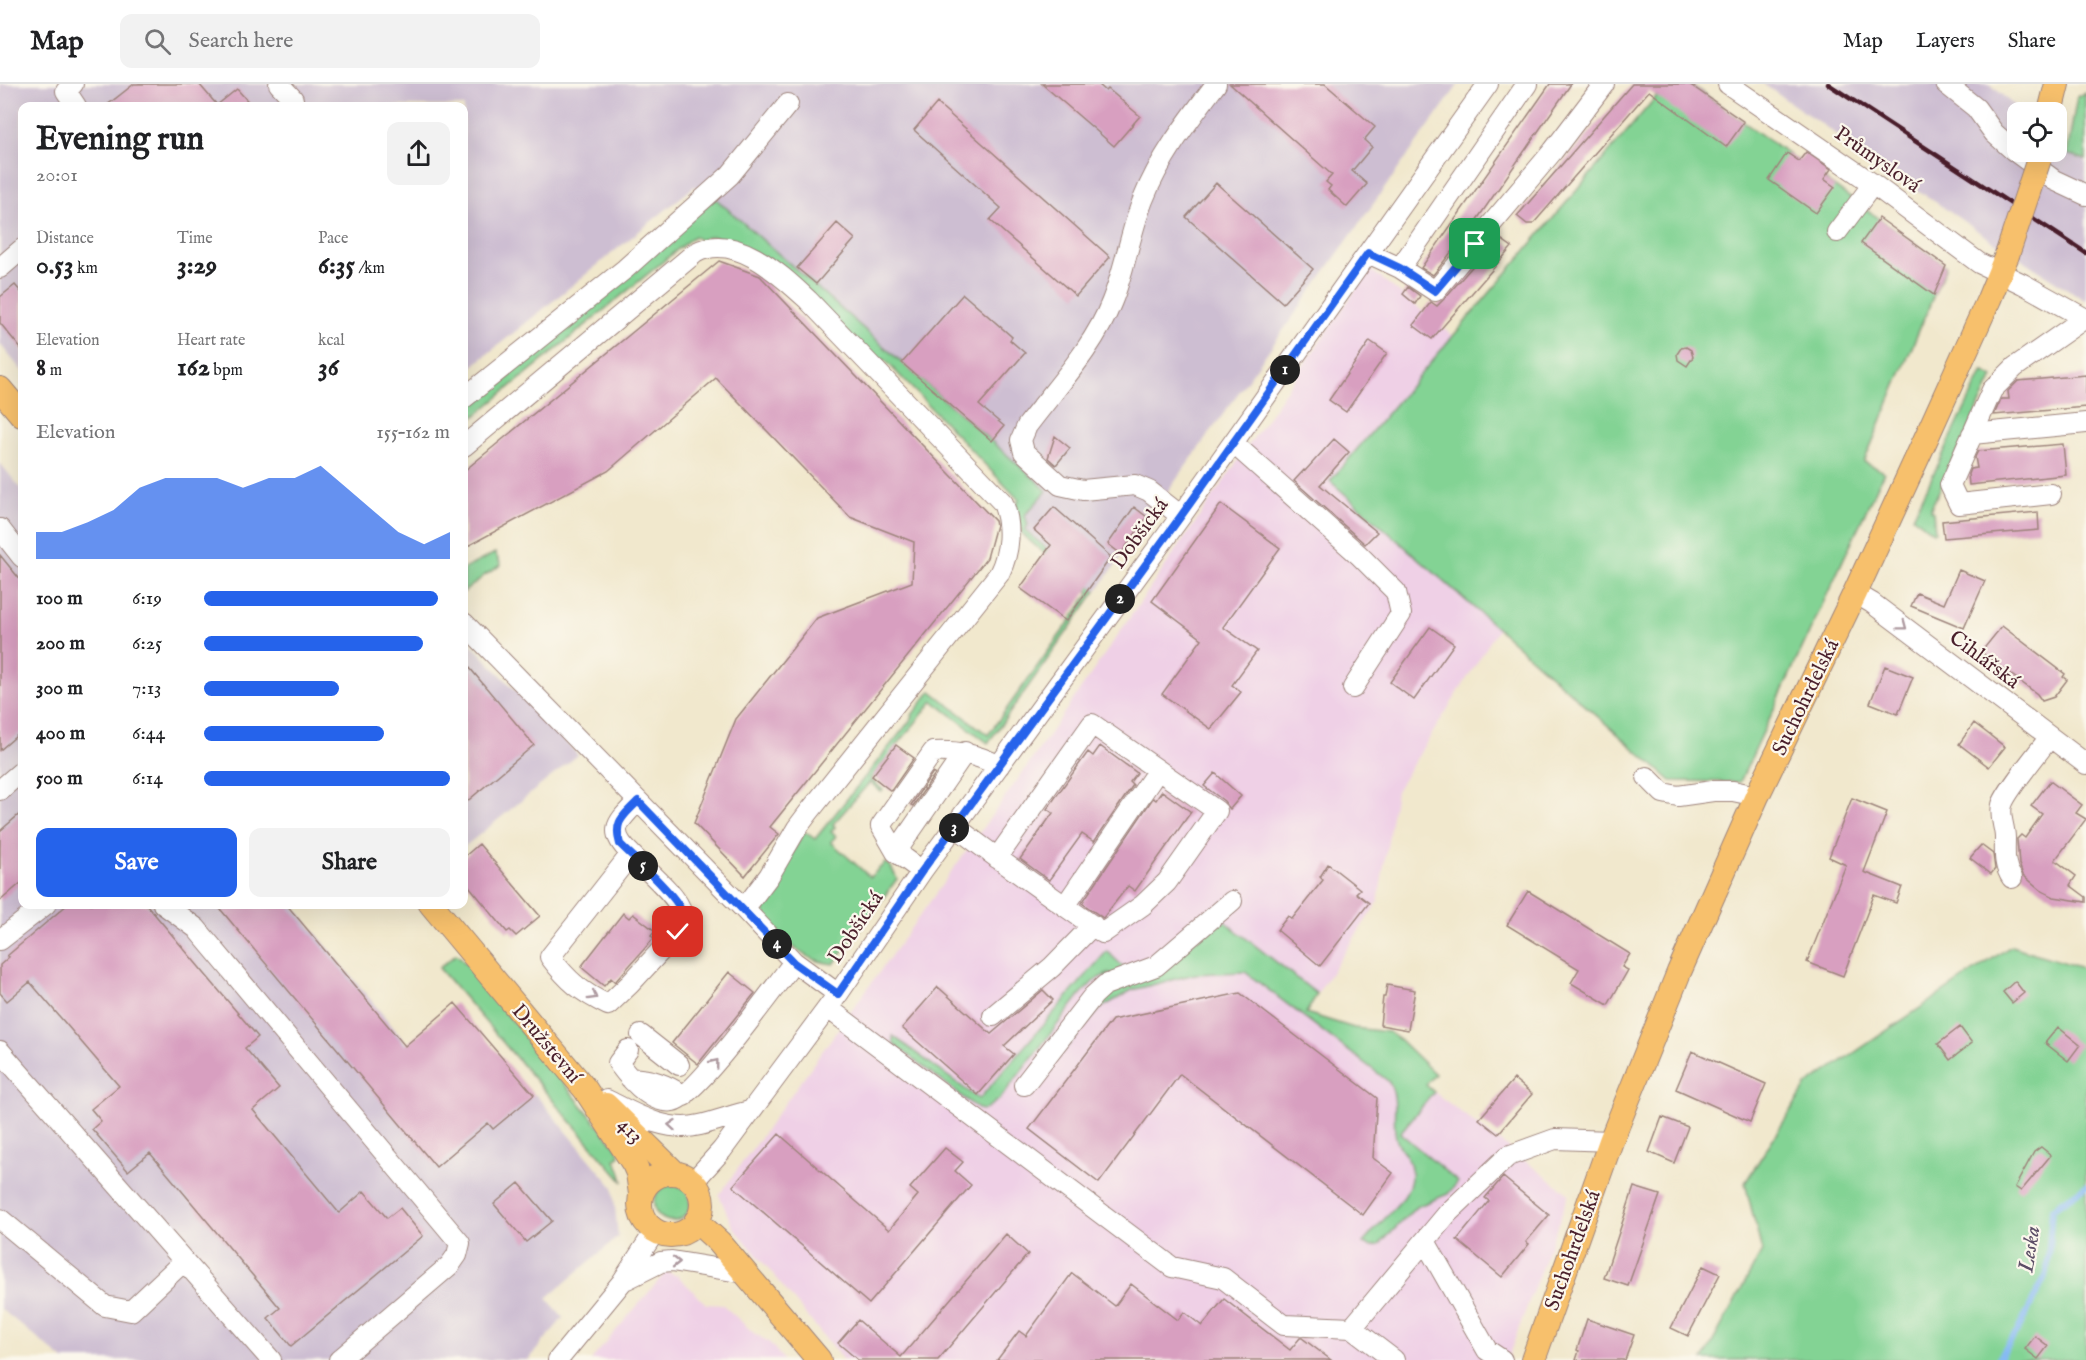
<!DOCTYPE html>
<html lang="en">
<head>
<meta charset="utf-8">
<style>
  body { margin:0; font-family:"IM FELL English",serif; background:#f2f2f2; color:#202124; height:100vh; display:flex; flex-direction:column; font-size:22px; white-space:nowrap }
  * { box-sizing:border-box; margin:0 }
  p { font-size:20px; color:#757577 }
  .icon { flex:none; width:33px; height:33px; fill:none; stroke:currentColor; stroke-width:2; stroke-linecap:round; stroke-linejoin:round }
  .map { position:relative; flex:1; overflow:hidden }
  .details { position:absolute; left:18px; top:18px; width:450px; height:807px; display:flex; flex-direction:column; background:#fff; border-radius:12px; box-shadow:0 6px 24px #0002 }
  .details>* { flex:none }
  .buttons { position:absolute; left:2007px; top:18px; display:grid; gap:12px }
  .buttons a { display:grid; place-items:center; width:60px; height:60px; border-radius:12px; background:#fff; box-shadow:0 6px 24px #0002; font-size:30px }
  .pin { position:absolute; display:grid; place-items:center; width:51px; height:51px; color:#fff; margin:-26px; border-radius:12px; box-shadow:0 3px 9px #0006 }
  .km { position:absolute; width:30px; height:30px; margin:-15px; border-radius:50%; background:#222; color:#fff; font-size:16px; line-height:30px; text-align:center }
  .round { display:grid; place-items:center; flex:none; width:63px; height:63px; border-radius:12px; background:#f2f2f2 }
  .overview { display:flex; align-items:center; justify-content:space-between; height:102px; padding:0 18px }
  h1 { font-size:33px; font-weight:800; line-height:45px }
  .metrics { display:grid; grid-template-columns:repeat(3,1fr); gap:9px; height:102px; padding:6px 18px }
  .metrics div { display:grid; align-content:center }
  .metrics b { font-size:26px; font-weight:800 }
  .metrics small { font-size:16px; font-weight:400 }
  .metrics p { font-size:16px }
  .chart { height:168px; padding:12px 18px }
  .chart p { display:flex; justify-content:space-between }
  .chart svg { width:100%; height:108px; margin-top:6px; fill:#2563eb; opacity:.7 }
  .button { display:flex; gap:12px; margin-top:auto; padding:12px 18px }
  .button a { flex:1; height:69px; border-radius:12px; background:#2563eb; color:#fff; font-size:24px; font-weight:800; line-height:69px; text-align:center }
  .button a+a { background:#f2f2f2; color:#202124 }
  ul { padding:0 18px; list-style:none; font-size:20px }
  li { display:grid; grid-template-columns:96px 72px 1fr; align-items:center; height:45px }
  li i { height:15px; border-radius:8px; background:#2563eb }
  header { display:flex; align-items:center; gap:36px; box-sizing:border-box; height:84px; padding:0 30px; background:#fff; border-bottom:2px solid #e0e0e0 }
  header strong { font-size:28px }
  nav { display:flex; gap:33px; margin-inline-start:auto; font-size:21px }
  .search { width:420px; height:54px; background:#f2f2f2; display:flex; align-items:center; gap:15px; box-sizing:border-box; padding:0 21px; border-radius:12px; color:#757577; font-size:22px }
  .map>svg:first-child { display:block }
</style>
</head>
<body>
<header>
<strong>Map</strong>
<div class="search"><svg class="icon" aria-label="search" viewBox="0 0 24 24"><circle cx="10" cy="10" r="6"/><path d="M15 15l6 6"/></svg>Search here</div>
<nav><a>Map</a><a>Layers</a><a>Share</a></nav>
</header>
<div class="map">
<svg width="2086" height="1276" viewBox="0 0 2086 1276">
  <rect width="100%" height="100%" fill="#fbf7ec"/>
  <filter id="ink" filterUnits="userSpaceOnUse"><feTurbulence type="fractalNoise" baseFrequency=".0167" numOctaves="2"/><feDisplacementMap in="SourceGraphic" scale="12" xChannelSelector="R" yChannelSelector="G"/><feConvolveMatrix kernelMatrix="1 2 1 2 8 2 1 2 1" color-interpolation-filters="sRGB"/></filter>
  <filter id="wash" filterUnits="userSpaceOnUse"><feTurbulence type="fractalNoise" baseFrequency=".008" numOctaves="4" result="noise"/><feDisplacementMap in="SourceGraphic" scale="24" xChannelSelector="R" yChannelSelector="G"/><feGaussianBlur stdDeviation="1.35" result="paint"/><feColorMatrix in="noise" values="0 0 0 0 0 0 0 0 0 0 0 0 0 0 0 0 0 1.4 0 .05"/><feComposite in="paint" operator="in"/></filter>
  <g filter="url(#wash)">
    <rect width="100%" height="100%" fill="#f1e8cd"/>
    <path fill="#efd0e6" d="M1370 185 1453 252 1330 397 1498 545 1396 707 1378 818 1317 910 1224 837 1136 895 1108 868 979 1015 894 952 897 963 978 1025 984 1026 1000 1015 1081 910 1095 896 1109 888 1113 905 1048 984 1101 924 1132 906 1195 890 1245 888 1388 997 1394 1007 1396 1020V1052L1398 1058 1410 1079 1412 1090 1409 1104 1404 1113 1363 1159 1421 1120 1445 1112 1458 1098 1400 1049 1434 1008 1569 1110 1507 1276H843L732 1141 719 1111 1031 677Z
      M666 1188 678 1192 706 1220 723 1221 755 1250 769 1258 784 1276H591Z"/>
    <path fill="#cdbed2" d="M0 0H1459L1094 511 1096 507 1025 445V431L1046 407 992 357 695 102 464 289V22H22V287L0 260Z
      M1763 0H1990L2021 28H2018V68H2056L2057 61 2067 70 2086 77V217L1988 154Z
      M0 379 22 406V820L293 821 420 976 428 969 493 1045 535 1010 613 1103 618 1153 547 1214 563 1234 528 1276H64L0 1224Z
      M464 553 578 671 464 763Z"/>
    <path fill="#83d394" stroke="#667960" stroke-width="1.5" d="M1667 0H1690L1946 182 1864 378 1884 388 1740 698 1671 697 1330 397Z
      M2085 9 2086 76 2067 70 2077 12Z
      M715 114 1039 399 1047 407 1025 431 1028 441 1025 446 1096 507 988 659 933 617 870 695 883 706 881 708 870 698 833 740 835 743 831 748 836 752 831 758 870 793 885 779 891 783 897 795 834 880C814 878 800 870 786 856 779 848 768 841 765 831 761 815 775 801 782 789 790 775 795 761 805 748L815 755 913 633 912 631 931 607 988 651 1090 509 1022 450 1015 422 1019 416 884 275 878 281 731 158 712 152 699 156 694 152 469 337 473 342 464 350V324Z
      M1983 287 1993 293 1930 426 1933 428 1935 447 1933 448 1913 433Z
      M495 469 501 481 485 491 464 508V485Z
      M1224 837 1317 910 1306 929 1354 944 1388 948 1400 956 1435 990 1426 1001 1434 1008 1400 1049 1458 1098 1448 1110 1416 1123 1379 1161 1370 1162 1363 1159 1404 1113C1409 1105 1412 1095 1411 1086 1411 1074 1401 1067 1397 1057 1390 1037 1401 1016 1388 997L1245 888 1195 890 1132 906 1101 924 1048 984 1109 889 1095 896 1081 910 1000 1015 984 1026 978 1025 894 960 893 952 979 1015 1107 867 1136 895Z
      M2011 862 2086 885V1276H1703L1762 1167 1745 1099 1807 1001Z
      M456 870 461 874 616 1063 620 1071 615 1076 620 1086 623 1098 439 884Z
      M654 1119a18 18 0 1 1 36 0a18 18 0 1 1-36 0Z"/>
    <g fill="none" stroke-linecap="round" stroke-linejoin="round">
      <path stroke="#86baf4" stroke-width="6" d="M1998 1276 2018 1246 2047 1189 2052 1125 2086 1102"/>
    </g>
    <g id="blocks">
      <path fill="#d89fc0" d="M134 0H199L217 21 237 5 252 22H106Z
        M1042 0H1098L1106 7 1108 5 1140 32 1114 62Z
        M1230 0H1325L1375 43 1364 56 1372 63 1352 87 1367 100 1347 123 1328 106 1331 102 1326 98 1332 91Z
        M1550 0H1571L1476 137 1433 191 1421 184Z
        M1632 0H1689L1744 38 1726 63 1649 7 1533 140H1527L1517 132Z
        M937 19 1110 173 1076 212 990 136 1001 124 914 46Z
        M1806 68 1831 85 1824 95 1835 103 1816 129 1769 96 1787 69 1799 77Z
        M1216 99 1313 185 1283 219 1186 133Z
        M1879 134 1946 182 1934 211 1861 159Z
        M837 139 855 155 816 200 797 184Z
        M1498 153 1512 163 1432 255 1413 241 1431 218 1437 222 1444 215Z
        M719 177 760 192 995 437 996 441 987 474 770 743 779 750 745 792 694 739 736 635 817 534 912 498 914 458 850 433 716 294 608 387 464 464V387Z
        M15 201 22 209V266L0 239V213Z
        M1408 203 1420 212 1415 220 1403 210Z
        M963 210 1012 253 1010 256 1025 269 979 321 1004 342 992 357 902 279Z
        M1370 257 1387 269 1346 328 1329 316Z
        M1686 263 1691 266 1693 273 1687 282 1678 276 1677 270 1681 264Z
        M2086 291V323L1994 331 2001 315H2009L2008 307 2018 297Z
        M1055 352 1070 364 1056 381 1048 374Z
        M1334 355 1349 368 1320 401 1377 448 1365 460 1294 397 1304 386 1305 387Z
        M2063 360 2066 391 1969 401 1968 390 1970 385 1977 384 1975 373 1978 367Z
        M1221 420 1280 464 1223 543 1257 567 1232 601 1241 608 1211 645 1162 610 1202 555 1152 517Z
        M1054 423 1111 473 1066 537 1020 504 1051 461 1034 446Z
        M1134 423 1147 433 1121 470 1108 460Z
        M2038 428 2039 446 1944 454 1942 437Z
        M0 471 22 498V647L0 666Z
        M1959 486 1985 497 1964 544 1911 522 1917 509 1944 520Z
        M2002 542 2065 590 2063 593 2067 596 2054 613 2042 617 2037 610 1981 568Z
        M1430 543 1454 560 1414 616 1390 598Z
        M464 577 534 661 464 720Z
        M1885 582 1913 593 1898 630 1870 619Z
        M1974 639 2005 663 1989 683 1959 660Z
        M896 661 914 674 891 707 872 692Z
        M1100 662 1137 689 1130 698 1133 701 1094 758 1082 750 1049 796 1020 775 1053 729 1047 725 1088 668 1093 672Z
        M933 688 935 690 913 722 911 721Z
        M1215 689 1241 712 1230 725 1224 717 1204 702Z
        M2050 697 2082 721 2076 729 2086 735 2055 776 2076 792 2070 801 2086 813V818L2054 813 2042 807 2023 791 2019 780 2017 755 2021 751 2025 754 2042 730 2031 722Z
        M1162 707 1191 728 1135 807 1128 802 1103 834 1082 819 1153 714 1156 716Z
        M1852 714 1887 728 1864 788 1902 803 1896 819 1874 811 1843 892 1807 878 1846 781 1829 773Z
        M22 728V798L0 817V747Z
        M479 760 540 832 516 852 510 846 507 848 464 796V773Z
        M1981 761 1993 770 1995 785 1991 790 1970 774Z
        M1328 780 1360 805 1356 809 1369 819 1320 882 1277 846 1288 832 1292 835 1323 796 1320 793Z
        M1528 807 1630 870 1622 883 1628 886 1608 921 1571 899 1579 885 1507 841Z
        M68 820H146L258 953 245 964 279 1004 253 1026 339 1129 364 1107 387 1134 400 1124 423 1152 291 1262 268 1234 280 1224 150 1069 128 1087 92 1045 101 1037 91 1025 119 1002 30 898 7 917 0 909V881L9 873 7 872Z
        M216 820H286L405 962 455 919 534 1011 493 1045 488 1039 436 1083Z
        M623 829 629 834 633 830 655 847 651 852 654 854 615 898 611 894 604 902 581 883Z
        M729 888 755 909 698 980 672 959Z
        M2015 897 2024 909 2012 919 2003 908Z
        M1387 901 1415 906 1408 946 1380 941 1383 913H1385Z
        M938 903 991 950 1043 906 1053 916 1004 962 1014 970 978 1011 902 944Z
        M1240 909 1377 1014 1373 1074 1393 1089 1363 1131 1180 990 1099 1099 1029 1045 1112 936Z
        M1960 943 1972 959 1950 976 1938 960Z
        M2058 943 2080 961 2068 977 2045 959Z
        M1692 967 1766 1000 1750 1038 1676 1005Z
        M1514 995 1532 1010 1498 1050 1479 1035Z
        M1662 1033 1688 1043 1674 1079 1649 1068Z
        M779 1050 889 1146 918 1111 910 1104 945 1064 963 1078 955 1087 971 1101 869 1220 733 1102Z
        M2041 1063 2051 1071 2021 1107 2015 1103 2034 1068Z
        M1503 1093 1549 1131 1526 1158 1529 1160 1502 1193 1457 1156 1489 1117 1485 1114Z
        M519 1099 552 1137 526 1158 494 1120Z
        M1634 1103 1660 1111 1628 1202 1604 1194Z
        M1006 1150 1028 1170 938 1276H858L838 1259 858 1236 901 1273Z
        M1703 1182 1720 1190 1688 1252 1671 1244Z
        M1072 1189 1115 1222 1131 1200 1178 1236 1184 1228 1202 1242 1224 1215 1290 1266 1300 1254H1302L1331 1276H997L1019 1247 1026 1252Z
        M1587 1235 1634 1251 1625 1276H1576L1579 1267 1577 1266Z
        M2035 1252 2048 1262 2038 1275 2025 1265Z"/>
    </g>
  </g>
  <g filter="url(#ink)">
    <use href="#blocks" fill-opacity="0" stroke="#9e847c" stroke-width="1.5"/>
    <g fill="none" stroke-linecap="round" stroke-linejoin="round">
      <g stroke="#9e847c" stroke-width="22">
        <path id="minor" d="M73 0 66 7 76 22
          M279 0 293 15V22
          M1728 0 1873 100 1979 179 2023 200 2086 235
          M1946 0 1976 24 1994 49 2013 66 2054 96 2086 111
          M1837 148 1873 100
          M1368 169 1400 184 1435 207 1553 67 1604 0
          M0 184 22 165
          M1400 184 1527 0
          M464 314 625 185 730 91 788 20
          M1972 350 2086 339
          M1233 359 1359 471 1396 508 1401 530 1353 604
          M464 362 695 169C735 147 781 191 808 216L1003 419C1012 442 1010 468 999 490L809 728 797 744 769 792 744 825
          M2051 410 1959 420 1950 401 1992 306 2015 283 2085 234
          M1181 432 1149 407 1135 401 1083 406 1060 401 1024 368 1021 356 1027 342C1056 303 1094 264 1112 217 1125 185 1130 149 1143 116 1160 73 1188 37 1216 0
          M0 445 22 473
          M1855 509 1872 519 2086 680
          M464 539 744 825 794 878 838 910
          M1647 693 1663 709 1678 712 1713 707H1733L1757 712
          M0 706 22 687
          M955 742C1003 780 1054 814 1103 849L1143 821 1167 798 1217 727 1092 640 997 774
          M896 768 965 668
          M631 770C644 784 678 811 682 829 683 836 680 842 678 848L630 900 608 921C581 908 568 897 550 873L631 770C606 746 618 738 638 717
          M922 787 896 768 881 742 933 668C958 667 977 670 999 682
          M2012 794C2003 781 2005 768 2005 754 2005 743 1999 732 2002 721 2005 709 2040 666 2050 653
          M163 820 196 844 460 1159 457 1171 450 1181 339 1276
          M1065 822 1158 686
          M0 856 46 820
          M828 924 1172 1183 1223 1194 1284 1241 1352 1244 1448 1129 1508 1072 1555 1055 1611 1057
          M993 932 1052 883 1093 841
          M641 951 679 981
          M628 966 618 979C629 994 651 1021 673 1017 696 1013 774 903 794 878
          M0 967 271 1276
          M630 994C652 995 666 1000 684 1012
          M1024 1001 1093 912 1105 901 1156 882 1232 817
          M607 1016C637 1031 666 1049 700 1041 717 1037 733 1031 750 1027
          M693 1098 722 1066 838 910 922 787 1181 432 1488 0
          M0 1135 105 1222 131 1227 184 1177
          M1425 1157 1487 1266 1502 1276
          M627 1195 661 1178 672 1177 745 1189
          M1352 1244 1394 1276
          M558 1276 622 1198 655 1147"/>
      </g>
      <g stroke="#9e847c" stroke-width="26">
        <path id="major" d="M2050 28 2057 0
          M0 305 22 331
          M431 820 585 1005 634 1080 638 1089 641 1110
          M606 1021 675 1089
          M640 1120a31 31 0 1 1 62 0a31 31 0 1 1-62 0Z
          M696 1137 719 1158 819 1276
          M1533 1276 1611 1057 1679 888 1757 712 1855 509 1923 361 1989 215 2007 171"/>
      </g>
      <use href="#minor" stroke="#fff" stroke-width="20"/>
      <use href="#major" stroke="#f7c06c" stroke-width="24"/>
      <path stroke="#4a1f2b" stroke-width="4.5" d="M1828 0 2086 169"/>
      <g stroke="#9e847c" stroke-width="26" stroke-linecap="butt">
        <path id="major-bridge" d="M2007 171 2039 75"/>
      </g>
      <use href="#major-bridge" stroke="#f7c06c" stroke-width="24"/>
    </g>
    <defs><path id="oneway-chevron" d="M-2-3.5L2.5 0L-2 3.5" fill="none" stroke-width="1.6" stroke-linecap="round" stroke-linejoin="round" transform="scale(1.5)"/></defs>
    <g stroke="#ae9aa0">
      <use href="#oneway-chevron" transform="translate(1903 542) rotate(37)"/>
      <use href="#oneway-chevron" transform="translate(593 912) rotate(31)"/>
      <use href="#oneway-chevron" transform="translate(715 979) rotate(-51)"/>
      <use href="#oneway-chevron" transform="translate(672 1041) rotate(-175)"/>
      <use href="#oneway-chevron" transform="translate(676 1178)"/>
    </g>
  </g>
  <g fill="none" stroke-linecap="round" stroke-linejoin="round" filter="url(#ink)">
    <g stroke="#fff" stroke-width="12">
      <path id="route" d="M678 848C681 841 684 833 681 826 674 809 634 774 620 760 613 737 624 732 638 717L794 879 838 910 922 787 1181 432 1368 169 1400 184 1435 207 1475 160"/>
    </g>
    <use href="#route" stroke="#2563eb" stroke-width="8"/>
  </g>
  <g text-anchor="middle" stroke-width="4.5" stroke-linejoin="round" paint-order="stroke">
    <g font-size="21" fill="#4a1f2b" stroke="#fbf7ec">
      <text transform="translate(1878 75) rotate(35)" y="7">Průmyslová</text>
      <text transform="translate(1139 449) rotate(-54)" y="7">Dobšická</text>
      <text transform="translate(1985 575) rotate(37)" y="7">Cihlářská</text>
      <text transform="translate(1805 613) rotate(-64)" y="7">Suchohrdelská</text>
      <text transform="translate(855 843) rotate(-56)" y="7">Dobšická</text>
      <text transform="translate(547 959) rotate(50)" y="7">Družstevní</text>
      <text transform="translate(631 1046) rotate(46)" y="7">413</text>
      <text transform="translate(1572 1166) rotate(-70)" y="7">Suchohrdelská</text>
    </g>
    <g font-size="22" font-style="italic" fill="#5c4e67" stroke="#fbf7ec">
      <text transform="translate(2028 1165) rotate(-81)" y="8">Leska</text>
    </g>
  </g>
</svg>
<div class="buttons">
<a><svg class="icon" aria-label="locate" viewBox="0 0 24 24"><circle cx="12" cy="12" r="6"/><path d="M12 2v4M12 18v4M2 12h4M18 12h4"/></svg></a>
</div>
<div class="pin" style="left:1475px;top:160px;background:#1e9e55"><svg class="icon" aria-label="arrive" viewBox="0 0 24 24"><path d="M6 21V4h12l-3 4 3 4H6"/></svg></div>
<div class="pin" style="left:678px;top:848px;background:#d93025"><svg class="icon" aria-label="check" viewBox="0 0 24 24"><path d="M5 12l5 5 9-10"/></svg></div>
<b class="km" style="left:1285px;top:286px">1</b>
<b class="km" style="left:1120px;top:515px">2</b>
<b class="km" style="left:954px;top:744px">3</b>
<b class="km" style="left:777px;top:860px">4</b>
<b class="km" style="left:643px;top:782px">5</b>
<section class="details">
<div class="overview"><div><h1>Evening run</h1><p>20:01</p></div><a class="round"><svg class="icon" aria-label="share" viewBox="0 0 24 24"><path d="M12 15V3M7 8l5-5 5 5M5 13v7h14v-7"/></svg></a></div>
<div class="metrics">
<div><p>Distance</p><b>0.53<small> km</small></b></div>
<div><p>Time</p><b>3:29</b></div>
<div><p>Pace</p><b>6:35<small> /km</small></b></div>
</div>
<div class="metrics">
<div><p>Elevation</p><b>8<small> m</small></b></div>
<div><p>Heart rate</p><b>162<small> bpm</small></b></div>
<div><p>kcal</p><b>36</b></div>
</div>
<div class="chart"><p><span>Elevation</span>155–162 m</p>
<svg viewBox="0 0 160 44" preserveAspectRatio="none"><path d="M0 44V33L10 33L20 29L30 24L40 15L50 11L60 11L70 11L80 15L90 11L100 11L110 6L120 15L130 24L140 33L150 38L160 33V44z"/></svg>
</div>
<ul>
<li><b>100 m</b>6:19<i style="width:95%"></i></li>
<li><b>200 m</b>6:25<i style="width:89%"></i></li>
<li><b>300 m</b>7:13<i style="width:55%"></i></li>
<li><b>400 m</b>6:44<i style="width:73%"></i></li>
<li><b>500 m</b>6:14<i style="width:100%"></i></li>
</ul>
<div class="button"><a>Save</a><a>Share</a></div>
</section>
</div>
</body>
</html>
